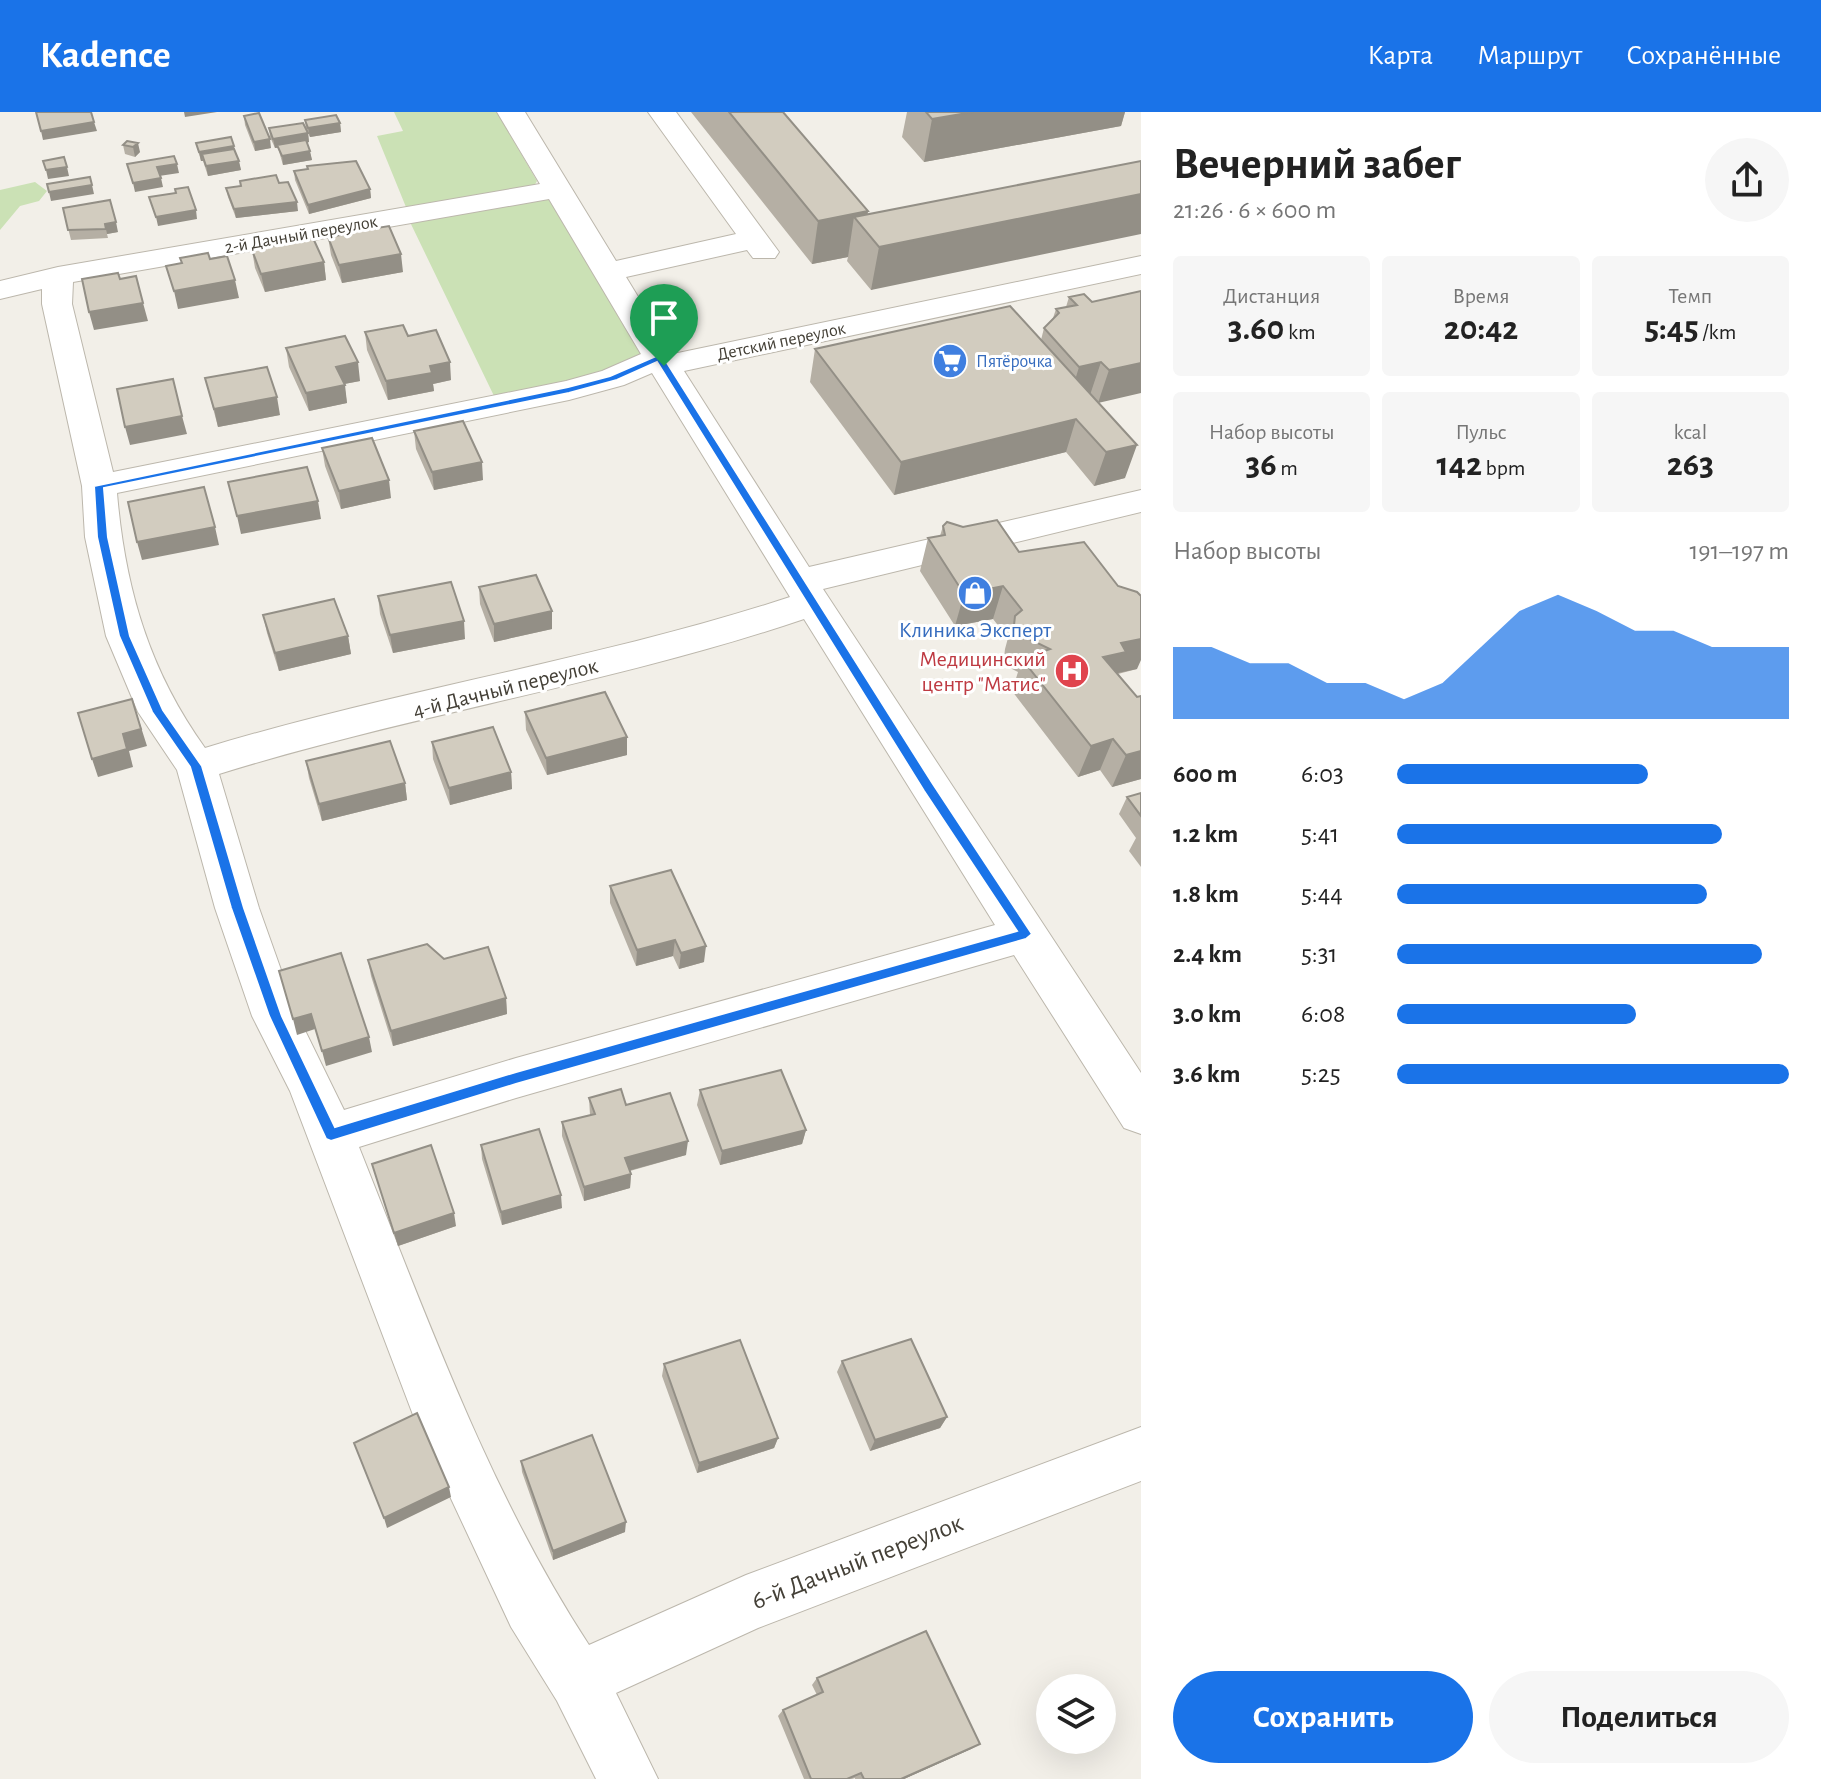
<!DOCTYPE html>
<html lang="ru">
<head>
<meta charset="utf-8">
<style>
  body { margin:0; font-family:"Alegreya Sans",sans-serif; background:#f6f6f6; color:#222; height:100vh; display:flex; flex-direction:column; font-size:30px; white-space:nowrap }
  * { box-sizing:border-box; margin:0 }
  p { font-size:26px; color:#767676 }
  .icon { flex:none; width:44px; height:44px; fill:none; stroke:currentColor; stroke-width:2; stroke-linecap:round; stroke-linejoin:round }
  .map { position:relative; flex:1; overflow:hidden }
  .details { display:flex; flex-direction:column; background:#fff; width:680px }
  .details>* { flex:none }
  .buttons { position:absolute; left:1036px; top:1562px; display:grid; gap:16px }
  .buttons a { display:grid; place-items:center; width:80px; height:80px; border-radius:50%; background:#fff; box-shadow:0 8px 32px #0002; font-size:40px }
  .pin { position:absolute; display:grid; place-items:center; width:68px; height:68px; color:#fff; margin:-82px -34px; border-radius:50% 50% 50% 0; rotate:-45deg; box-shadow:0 0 8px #0007 }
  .pin .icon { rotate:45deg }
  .round { display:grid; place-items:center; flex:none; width:84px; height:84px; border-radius:42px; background:#f6f6f6 }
  .headline { display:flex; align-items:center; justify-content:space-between; height:136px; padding:0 32px }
  h1 { font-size:44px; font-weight:600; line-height:60px }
  .stats { display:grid; grid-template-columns:repeat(3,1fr); gap:12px; height:136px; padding:8px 32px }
  .stats div { display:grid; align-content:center; border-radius:8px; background:#f6f6f6; text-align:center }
  .stats b { font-size:34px; font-weight:600 }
  .stats small { font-size:22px; font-weight:400 }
  .stats p { font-size:22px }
  .chart { height:224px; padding:16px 32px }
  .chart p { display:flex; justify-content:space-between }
  .chart svg { width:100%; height:144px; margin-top:8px; fill:#1a73e8; opacity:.7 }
  .action { display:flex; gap:16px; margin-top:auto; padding:16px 32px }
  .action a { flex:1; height:92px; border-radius:48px; background:#1a73e8; color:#fff; font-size:32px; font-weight:600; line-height:92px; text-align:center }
  .action a+a { background:#f6f6f6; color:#222 }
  ul { padding:0 32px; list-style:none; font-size:26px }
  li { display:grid; grid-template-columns:128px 96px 1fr; align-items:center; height:60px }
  li i { height:20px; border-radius:10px; background:#1a73e8 }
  header { display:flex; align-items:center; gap:48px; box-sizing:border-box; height:112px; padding:0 40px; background:#1a73e8; color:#fff }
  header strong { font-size:38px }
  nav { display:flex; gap:44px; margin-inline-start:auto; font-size:28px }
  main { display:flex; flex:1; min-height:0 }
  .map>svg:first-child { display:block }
</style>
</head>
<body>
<header>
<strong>Kadence</strong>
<nav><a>Карта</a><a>Маршрут</a><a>Сохранённые</a></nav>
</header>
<main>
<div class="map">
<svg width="1141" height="1667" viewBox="0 0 1141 1667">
  <rect width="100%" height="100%" fill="#f2efe8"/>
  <path fill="#cbe1b5" d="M394 0H497L537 69 533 76 408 100 377 24 403 19Z
    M35 70 47 79 39 89 20 94 0 118V78Z
    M546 83 641 237 639 246 617 258 495 286 409 108Z"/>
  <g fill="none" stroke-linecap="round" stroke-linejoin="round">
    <g stroke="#bcb7ac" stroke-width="2">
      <path id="minor" d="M497 0H525L616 149 736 122 648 0H676L765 121 779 140 775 146H753L747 138 626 165 673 242 1141 144V162L684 259 809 455 1141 378V400L823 477 1141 961V1022L1124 1016 1014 843 516 986 359 1035C427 1205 489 1380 589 1533L746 1463 1141 1315V1369L758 1516 616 1581 658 1667H596L557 1589 511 1515 418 1316 290 979 252 904 215 796 177 658 138 600 106 524 85 425 82 374 42 192V177L0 187V169L58 155 540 72ZM549 87 641 242 602 259 566 269 113 360 72 192 73 170ZM652 261 790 485C598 548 398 577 205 636 149 558 125 476 117 381L569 288 624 273ZM804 507 995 813 516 946 344 998 296 900 259 796 219 662C412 602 612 572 804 507Z"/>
    </g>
    <use href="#minor" fill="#fff" fill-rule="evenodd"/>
  </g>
  <path fill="#b5afa4" d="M691 0H783L868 99 867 103 1141 49 871 178 847 149 848 145 812 152Z
    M907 0H1125L1121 14 924 50 902 25Z
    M244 4 271 36 255 39 245 13Z
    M305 8 340 11 341 20 310 25 308 21 309 30 307 31 312 48 283 53 278 36H275L270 25 269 16 306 17Z
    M127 29 140 40 135 45 125 42 123 33Z
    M196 31 235 38 241 58 208 64 203 49H201Z
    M307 54 370 77 371 86 309 102 295 68 294 59 307 57Z
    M279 71 298 99 236 106 228 85 226 76Z
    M63 96 118 120 107 122 108 126 71 128Z
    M344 114 365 118 403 160 342 171 331 143 328 125 345 122Z
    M252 138 324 150 326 168 265 180 255 156Z
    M1141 179 1099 291 1125 366 1094 374 1066 340 894 383 810 270 815 237 1041 228 1044 216 1053 206 1056 197 1066 195 1069 185 1092 190Z
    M365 220 408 224 451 268 433 272 434 279 388 288 367 238Z
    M286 236 360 269 344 272 347 291 309 299 289 255Z
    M205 266 280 303 218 315Z
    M414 319 483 368 434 378 416 337Z
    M322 336 391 386 341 397 325 354Z
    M943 414 1019 440 1137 557 1118 562 1137 585 1141 584V667L1112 675 1100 658 1078 665 1012 579 1018 560 1010 556 1004 546 1005 537 1008 526 993 507 955 514 920 459 928 426 940 424Z
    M479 475 552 499V517L494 530 480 492Z
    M378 484 465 527 393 541 380 502Z
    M263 503 348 524 351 542 279 559 267 521Z
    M525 600 627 625V643L547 663 526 618Z
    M432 630 511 660 512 677 450 693 433 647Z
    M306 649 405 671 407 688 322 709 309 666Z
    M1141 681V755L1129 739 1136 726 1119 702 1127 685Z
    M610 774 704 850 679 857 673 844 636 854 610 791Z
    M444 847 506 886 507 902 393 934 371 864 368 848Z
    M700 978 806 1018 802 1032 720 1053 697 993Z
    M589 986 626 993 686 1043 630 1059 631 1062 630 1076 584 1089 562 1024V1010L590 1003Z
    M481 1033 562 1096 502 1113 482 1047Z
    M372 1052 456 1114 398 1134Z
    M842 1249 947 1305 940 1316 870 1339 837 1260Z
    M664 1252 778 1326 774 1336 697 1361 662 1264Z
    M521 1349 625 1420 553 1448 522 1360Z
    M817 1566 980 1632 971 1637 904 1667H855V1666L852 1667H804L778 1604 783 1598 817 1583 812 1573Z"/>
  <path fill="#938f86" d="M184 0H217L185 5Z
    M973 0H1125L1121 14 924 50 932 7Z
    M94 10 97 19 43 28 41 19Z
    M340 11 341 20 310 25 308 16Z
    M308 21 309 30 275 36 273 27Z
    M270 27 271 36 255 39 254 30Z
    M138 31 140 40 135 45 133 35Z
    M234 34 236 43 202 42 203 49H201L199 40Z
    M310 39 312 48 283 53 282 44Z
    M239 49 241 58 208 64 206 54Z
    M177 52 179 61 159 64 157 55Z
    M67 55 69 64 48 67 46 58Z
    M161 66 163 75 135 80 133 71Z
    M92 73 94 82 51 89 49 80Z
    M370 77 371 86 309 102 308 93Z
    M1141 82V122L871 178 879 135Z
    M297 90 298 99 236 106 234 97Z
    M196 98 197 107 158 114 156 105Z
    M868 99 865 118 854 105 848 145 812 152 818 109Z
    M116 110 118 120 107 122 105 112Z
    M401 142 403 160 342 171 339 153Z
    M324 150 326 168 265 180 261 162Z
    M235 168 239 186 178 197 174 179Z
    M143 191 148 209 94 218 89 200Z
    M358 250 360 269 339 273 336 255Z
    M450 250 451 268 433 272 434 279 388 288 386 269 430 254Z
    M1101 250 1090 283 1069 288 1079 255Z
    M1141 251V281L1098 291 1109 258Z
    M345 273 347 291 309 299 306 281Z
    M277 285 280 303 218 315 214 297Z
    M182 304 187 322 130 333 125 315Z
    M1076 307 1066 340 894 383 901 350Z
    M1137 333 1125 366 1094 374 1106 340Z
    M482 350 483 368 434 378 432 360Z
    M389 368 391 386 341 397 339 379Z
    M318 389 321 407 241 422 237 404Z
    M215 415 219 433 142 448 137 430Z
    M1003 474 993 507 955 514 964 482Z
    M552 499V517L494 530V512Z
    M464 509 465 527 393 541 390 523Z
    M348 524 351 542 279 559 275 541Z
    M1141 527V548L1137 557 1118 561 1113 573 1103 545 1121 531Z
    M132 587 147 634 129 639 133 655 98 665 92 647 123 622Z
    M627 625V643L547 663 546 646Z
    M1113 627 1100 658 1078 665 1091 634Z
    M1141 639V667L1112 675 1126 643Z
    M511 660 512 677 450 693 449 676Z
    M405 671 407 688 322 709 319 692Z
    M675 828 673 844 636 854 637 838Z
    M706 834 704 850 679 857 681 841Z
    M506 886 507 902 393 934 391 919Z
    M311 902 315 917 297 923 293 907Z
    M369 925 372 940 326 954 322 939Z
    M806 1018 802 1032 720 1053 722 1039Z
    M688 1029 686 1043 624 1060 625 1046Z
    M631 1062 630 1076 584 1089V1075Z
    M561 1083 562 1096 502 1113 501 1100Z
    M454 1101 456 1114 398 1134 394 1121Z
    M947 1305 940 1316 870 1339 875 1328Z
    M778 1326 774 1336 697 1361 699 1351Z
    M449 1375 451 1385 387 1416 384 1406Z
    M626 1410 625 1420 553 1448V1439Z
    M980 1632 971 1637 904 1667H901Z"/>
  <path fill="#d2ccbf" stroke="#938f86" stroke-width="2" d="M36 0H91L94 10 41 19Z
    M729 0H783L868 99 818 109Z
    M926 0H973L932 7Z
    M259 1 270 27 254 30 244 4Z
    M336 3 340 11 308 16 305 8Z
    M303 11 308 21 273 27 269 16Z
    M231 25 234 34 199 40 196 31Z
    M306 28 310 39 282 44 277 33Z
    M127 29 138 31 133 35 123 33Z
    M234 37 239 49 206 54 202 42Z
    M174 44 177 52 157 55 161 66 133 71 127 52Z
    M64 45 67 55 46 58 43 49Z
    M356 49 370 77 308 93 294 59 308 57 307 54Z
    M1141 49V82L879 135 854 105Z
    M276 63 279 71 288 70 297 90 234 97 226 76 241 74 240 69Z
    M90 65 92 73 49 80 47 72Z
    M188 75 196 98 156 105 149 85 176 81 175 77Z
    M110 88 116 110 105 112 106 117 68 118 63 96Z
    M362 111 365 118 389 114 401 142 339 153 328 125 347 122 344 114Z
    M313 126 324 150 261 162 252 138Z
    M208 141 210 147 227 144 235 168 174 179 166 154 182 151 180 146Z
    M118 161 120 167 136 164 143 191 89 200 82 167Z
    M1141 179V251L1109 258 1101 250 1079 255 1044 216 1059 201 1056 197 1077 193 1069 185 1084 182 1092 190Z
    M1010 194 1137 333 1106 340 1076 307 901 350 815 237Z
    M403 213 408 224 436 218 450 250 430 254 432 261 386 269 365 220Z
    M345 224 358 250 336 255 345 273 306 281 286 236Z
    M267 255 277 285 214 297 205 266Z
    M173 267 182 304 125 315 117 277Z
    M463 309 482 350 432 360 414 319Z
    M372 326 389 368 339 379 322 336Z
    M307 355 318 389 237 404 228 370Z
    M204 375 215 415 137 430 128 390Z
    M997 408 1019 440 1084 430 1118 474 1137 480 1141 484V527L1121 531 1126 540 1103 545 1137 585 1141 584V639L1126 643 1113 627 1091 634 1022 547 1050 537 1021 523 1014 513 1015 504 1022 498 1003 474 964 482 928 426 945 423 943 414 947 410 963 415Z
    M536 463 552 499 494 512 479 475Z
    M451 470 464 509 390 523 378 484Z
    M334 487 348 524 275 541 263 503Z
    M605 580 627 625 546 646 525 600Z
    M132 587 141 617 123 622 127 637 92 647 78 601Z
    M493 615 511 660 449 676 432 630Z
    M390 629 405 671 319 692 306 649Z
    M1141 681V704L1127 685Z
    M671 758 706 834 681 841 675 828 637 838 610 774Z
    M427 832 444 847 488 835 506 886 391 919 368 848Z
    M341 841 369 925 322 939 311 902 293 907 279 859Z
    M781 958 806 1018 722 1039 700 978Z
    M621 977 626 993 670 981 688 1029 625 1046 631 1062 584 1075 562 1010 595 1002 589 986Z
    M539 1017 561 1083 501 1100 481 1033Z
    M431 1033 454 1101 394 1121 372 1052Z
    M911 1227 947 1305 875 1328 842 1249Z
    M740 1228 778 1326 699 1351 664 1252Z
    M417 1301 449 1375 384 1406 354 1331Z
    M592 1323 626 1410 553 1439 521 1349Z
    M926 1519 980 1632 901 1667H864L861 1661 847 1667H811L783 1598 823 1580 817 1566Z"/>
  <path fill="#1a73e8" stroke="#fff" stroke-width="2" fill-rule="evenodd" d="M656 244 664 246 933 672 1032 822 1026 827 516 972 331 1029 326 1027 269 904 231 796 190 655 152 600 119 524 97 425 94 374 568 275 610 264ZM657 250 924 679 1017 819 516 960 335 1015 282 904 244 796 202 654 163 598 130 524 108 425 104 376 569 281 617 268Z"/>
  <defs>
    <g id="supermarket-disc" transform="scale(1.8)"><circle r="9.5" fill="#3f7fe0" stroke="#fff"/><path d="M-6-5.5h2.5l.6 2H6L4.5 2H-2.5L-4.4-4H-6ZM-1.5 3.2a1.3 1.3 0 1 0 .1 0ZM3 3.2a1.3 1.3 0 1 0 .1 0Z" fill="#fff"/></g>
    <g id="shop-disc" transform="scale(1.8)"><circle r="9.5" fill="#3f7fe0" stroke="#fff"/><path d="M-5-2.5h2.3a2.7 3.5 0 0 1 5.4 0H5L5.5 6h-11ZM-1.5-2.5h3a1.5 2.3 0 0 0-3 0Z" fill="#fff"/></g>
    <g id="hospital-disc" transform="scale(1.8)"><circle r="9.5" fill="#e0444e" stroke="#fff"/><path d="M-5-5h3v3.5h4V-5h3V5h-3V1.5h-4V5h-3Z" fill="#fff"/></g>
  </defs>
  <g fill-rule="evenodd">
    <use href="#supermarket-disc" x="950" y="249"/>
    <use href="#shop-disc" x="975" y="481"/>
    <use href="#hospital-disc" x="1072" y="559"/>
  </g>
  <g text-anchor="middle" stroke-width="6" stroke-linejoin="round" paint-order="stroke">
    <g font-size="18" fill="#444037" stroke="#fff">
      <text transform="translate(301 122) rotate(-10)" y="6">2-й Дачный переулок</text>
      <text transform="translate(781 229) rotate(-12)" y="6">Детский переулок</text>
    </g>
    <g font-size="18" fill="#366cbe" stroke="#fff" text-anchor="start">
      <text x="976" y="255">Пятёрочка</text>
    </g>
    <g font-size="22" fill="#366cbe" stroke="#fff">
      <text x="975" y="525">Клиника Эксперт</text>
    </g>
    <g font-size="22" fill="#be3a42" stroke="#fff" text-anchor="end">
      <text x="1046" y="554">Медицинский<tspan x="1046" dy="25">центр "Матис"</tspan></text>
    </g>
    <g font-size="22" fill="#444037" stroke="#fff">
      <text transform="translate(505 575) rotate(-14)" y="8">4-й Дачный переулок</text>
    </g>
    <g font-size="26" fill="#444037" stroke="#fff">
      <text transform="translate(857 1449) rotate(-21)" y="9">6-й Дачный переулок</text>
    </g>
  </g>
</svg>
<div class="buttons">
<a><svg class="icon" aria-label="layers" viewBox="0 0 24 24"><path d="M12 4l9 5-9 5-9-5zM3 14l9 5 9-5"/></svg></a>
</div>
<div class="pin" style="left:664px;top:254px;background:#1e9e55"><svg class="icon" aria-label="arrive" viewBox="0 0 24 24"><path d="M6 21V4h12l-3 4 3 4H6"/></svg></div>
</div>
<section class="details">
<div class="headline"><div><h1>Вечерний забег</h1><p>21:26 · 6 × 600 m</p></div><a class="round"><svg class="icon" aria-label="share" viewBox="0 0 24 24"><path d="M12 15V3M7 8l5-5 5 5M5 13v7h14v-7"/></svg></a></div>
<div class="stats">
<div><p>Дистанция</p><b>3.60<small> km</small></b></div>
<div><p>Время</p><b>20:42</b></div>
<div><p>Темп</p><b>5:45<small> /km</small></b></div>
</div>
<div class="stats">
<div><p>Набор высоты</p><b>36<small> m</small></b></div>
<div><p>Пульс</p><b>142<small> bpm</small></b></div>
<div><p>kcal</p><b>263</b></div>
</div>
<div class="chart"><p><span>Набор высоты</span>191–197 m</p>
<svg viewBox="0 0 160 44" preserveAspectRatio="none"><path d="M0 44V22L10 22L20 27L30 27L40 33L50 33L60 38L70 33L80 22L90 11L100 6L110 11L120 17L130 17L140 22L150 22L160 22V44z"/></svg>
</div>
<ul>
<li><b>600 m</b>6:03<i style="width:64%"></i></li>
<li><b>1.2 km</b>5:41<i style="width:83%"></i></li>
<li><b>1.8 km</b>5:44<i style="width:79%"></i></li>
<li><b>2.4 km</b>5:31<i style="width:93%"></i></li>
<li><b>3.0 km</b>6:08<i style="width:61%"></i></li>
<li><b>3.6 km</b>5:25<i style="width:100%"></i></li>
</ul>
<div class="action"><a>Сохранить</a><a>Поделиться</a></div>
</section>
</main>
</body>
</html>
